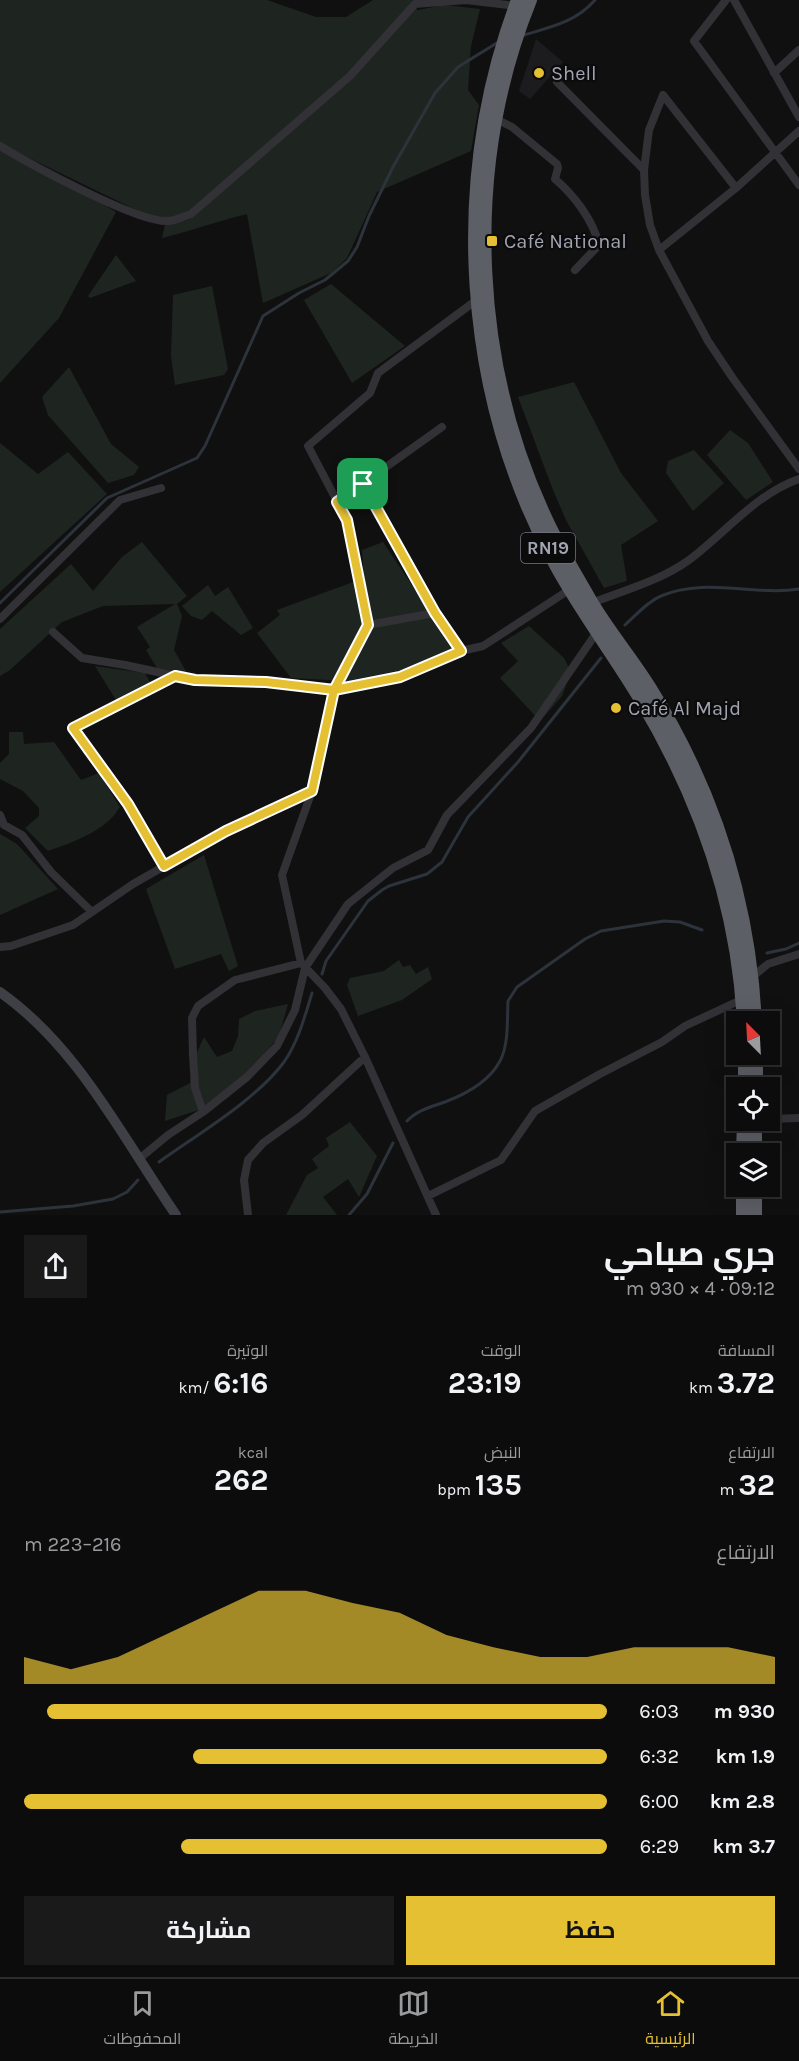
<!DOCTYPE html>
<html lang="ar">
<head>
<meta charset="utf-8">
<style>
  body { margin:0; font-family:Karla,Cairo,sans-serif; background:#1a1a1b; color:#f1f3f6; direction:rtl; height:100vh; display:flex; flex-direction:column; font-size:22px; white-space:nowrap }
  * { box-sizing:border-box; margin:0 }
  p { font-size:20px; color:#9a9b9d }
  .icon { flex:none; width:33px; height:33px; fill:none; stroke:currentColor; stroke-width:2; stroke-linecap:round; stroke-linejoin:round }
  .map { position:relative; height:1215px; overflow:hidden; direction:ltr }
  .sheet { display:flex; flex-direction:column; background:#0c0c0d; flex:1 }
  .sheet>* { flex:none }
  .needle { width:39px; rotate:336deg }
  .tools { position:absolute; left:726px; top:1011px; display:grid; gap:12px }
  .tools a { display:grid; place-items:center; width:54px; height:54px; border-radius:0px; background:#0c0c0d; box-shadow:0 6px 24px #0002,0 0 0 2px #2c2c2e; font-size:30px }
  .pin { position:absolute; display:grid; place-items:center; width:51px; height:51px; color:#fff; margin:-26px; border-radius:12px; box-shadow:0 3px 9px #0006 }
  .round { display:grid; place-items:center; flex:none; width:63px; height:63px; border-radius:0px; background:#1a1a1b }
  .overview { display:flex; align-items:center; justify-content:space-between; height:102px; padding:0 24px }
  h1 { font-size:33px; font-weight:700; line-height:45px }
  .stats { display:grid; grid-template-columns:repeat(3,1fr); gap:9px; height:102px; padding:6px 24px }
  .stats div { display:grid; align-content:center }
  .stats b { font-size:30px; font-weight:700 }
  .stats small { font-size:16px; font-weight:400 }
  .stats p { font-size:16px }
  .chart { height:168px; padding:12px 24px }
  .chart p { display:flex; justify-content:space-between }
  .chart svg { width:100%; height:108px; margin-top:6px; fill:#e5c033; opacity:.7 }
  .button { display:flex; gap:12px; margin-top:auto; padding:12px 24px }
  .button a { flex:1; height:69px; border-radius:0px; background:#e5c033; color:#111; font-size:24px; font-weight:700; line-height:69px; text-align:center }
  .button a+a { background:#1a1a1b; color:#f1f3f6 }
  ul { padding:0 24px; list-style:none; font-size:20px }
  li { display:grid; grid-template-columns:96px 72px 1fr; align-items:center; height:45px }
  li i { height:15px; border-radius:8px; background:#e5c033 }
  .tab-bar { display:flex; justify-content:space-around; align-items:center; height:84px; border-top:2px solid #2c2c2e; background:#0c0c0d; font-size:16px; color:#9a9b9d }
  .tab-bar a { display:grid; justify-items:center; gap:3px }
  .tab-bar .selected { color:#e5c033 }
  .map>svg:first-child { display:block }
</style>
</head>
<body>
<div class="map">
<svg width="799" height="1215" viewBox="0 0 799 1215">
  <rect width="100%" height="100%" fill="#101011"/>
  <path fill="#1c1c1e" d="M536 39 563 62 530 99 519 91Z"/>
  <path fill="#1e2520" d="M0 0H267L316 17H346L373 0H415L417 10 445 5 480 9 471 46 468 90 479 105 471 151 377 192 347 258 331 273 263 303 247 214C218 221 191 231 162 238L165 224 17 152 116 212 59 318 0 383Z
    M116 255 136 281 90 298 88 296Z
    M331 284 405 346 352 383 304 300Z
    M212 286 228 369 224 375 175 385 171 356 173 295Z
    M69 367 111 444 139 467 134 475 108 483 48 415 42 397Z
    M574 382 621 473 658 521 621 545 627 581 604 588 566 520 553 490 518 397Z
    M730 430 748 443 773 482 746 500 707 455Z
    M0 443 38 474 68 452 107 494 0 592Z
    M694 450 724 483 693 511 666 473 668 461Z
    M142 542 187 596 177 604 182 616 174 650 187 673 157 668 146 650 150 647 137 627 175 604 103 606 62 622 10 670 0 676V629L71 564 93 591 122 557Z
    M383 542 454 648 401 670 346 681 291 678 257 633 280 615 277 610 364 578 362 550Z
    M208 585 215 596 228 587 253 628 241 635 212 611 202 620 191 616 182 606Z
    M529 626 564 658 571 672 562 696 540 721 500 678 518 661 501 643Z
    M95 666 145 673 151 684 116 700Z
    M9 732H23L24 744 54 742 81 780 99 773 120 807C106 831 73 842 48 851L25 828 39 816V808L23 791 0 779V763L9 754Z
    M0 834 17 844 58 889 0 915Z
    M204 855 238 966 229 971 221 954 175 969 146 889Z
    M399 960 403 967 410 965 416 974 428 967 432 979 402 1000 358 1016 347 985 350 978 384 971Z
    M288 1004 279 1036 255 1066 229 1087 217 1104 165 1121 167 1095 190 1083 194 1059 204 1037 217 1057 232 1051 238 1036 239 1019 255 1011Z
    M350 1122 377 1156 359 1197 348 1179 323 1197 337 1215H286L307 1175 318 1168 312 1159 329 1146 326 1138Z"/>
  <g fill="none" stroke-linecap="round" stroke-linejoin="round">
    <path stroke="#2c333b" stroke-width="3" d="M524 35C551 27 576 22 595 0
      M0 603 107 498 197 458 205 446 263 316 299 293 325 280 348 261 357 247 369 216 393 167 435 93 458 67 500 41
      M625 625C636 615 647 602 661 596 705 577 754 596 799 589
      M767 953 786 949 799 943
      M322 974 326 961 368 901 382 890 389 886 427 874 442 862 468 817 518 762 601 658
      M407 1121C417 1110 431 1107 445 1102 466 1094 489 1082 500 1061 509 1044 507 1019 508 1001L517 987 527 980 585 939 601 931 664 921 680 922 702 930
      M159 1162C198 1134 256 1100 284 1062 298 1042 305 1016 312 993
      M0 1212 73 1206 113 1199 127 1192 138 1180
      M349 1215 367 1194 393 1143"/>
    <path stroke="#313136" stroke-width="8" d="M726 0 694 41 799 185
      M734 0 799 117
      M774 73 799 50
      M557 82 644 170 645 195 650 225 659 250 708 341 732 377 799 469
      M496 119 512 127 557 164 558 168 555 179C574 195 593 220 599 245L575 270
      M0 146C30 164 139 224 169 221 176 220 184 216 191 214L350 76 415 4 466 0 516 6
      M644 170 649 130 663 95 736 188
      M659 250 736 188 799 131
      M337 502 442 427
      M589 604C622 591 660 581 689 560 725 533 756 494 799 479
      M435 613 461 651
      M0 619 120 500 161 488
      M368 625 347 520 308 446 370 393 378 373 478 299
      M53 632 82 658 125 665 195 680 266 682 334 690 400 677 461 651 483 646 572 588
      M0 815 4 825 22 835 51 872 92 912
      M164 866 128 804 73 728 175 676
      M0 947 11 946 73 925 133 884 226 831 312 791
      M304 966 325 988 341 1009 365 1057 436 1215
      M752 977 768 964 799 954
      M203 1112 195 1088 193 1055 192 1018 198 1006 235 980 301 963 282 875 312 791 334 690 368 625 435 613 363 484
      M770 1119 799 1118
      M139 1159 168 1135 203 1112 247 1077 277 1046 295 1010 305 968 348 904 393 868 428 850 447 815 531 728 597 632
      M428 1196 501 1160 535 1111 600 1074 662 1042 685 1026 745 998
      M248 1215 244 1180 248 1160 263 1143 302 1115 365 1057"/>
    <path stroke="#3f4046" stroke-width="10" d="M0 992C79 1048 122 1137 176 1215"/>
    <path stroke="#5d5f66" stroke-width="14" d="M518 0C450 182 463 393 556 565 581 611 613 653 640 698 700 797 738 906 744 1022
      M530 0C461 171 471 375 556 540 567 561 579 581 591 602 608 631 631 658 649 687 713 789 749 902 755 1022
      M745 1054V1088
      M756 1088V1054
      M743 1154 744 1120
      M755 1154V1120
      M755 1186V1215
      M743 1215V1186"/>
  </g>
  <g fill="none" stroke-linecap="round" stroke-linejoin="round">
    <g stroke="#fff" stroke-width="12">
      <path id="route" d="M363 484 337 502 347 520 368 625 334 690 266 682 195 680 175 676 73 728 128 804 164 866 226 831 312 791 334 690 400 677 461 651 435 613 363 484"/>
    </g>
    <use href="#route" stroke="#e5c033" stroke-width="8"/>
  </g>
  <g fill="#e5c033" stroke="#0b0b0c" stroke-width="2">
    <circle cx="539" cy="73" r="6"/>
    <rect x="486" y="235" width="12" height="12" rx="3"/>
    <circle cx="616" cy="708" r="6"/>
  </g>
  <g text-anchor="middle" stroke-width="4.5" stroke-linejoin="round" paint-order="stroke">
    <rect fill="#0b0b0c" stroke="#757680" stroke-width="1.5" x="521" y="533" width="54" height="30" rx="4.5"/>
    <g font-size="18" font-weight="bold" fill="#a2a4b1">
      <text x="548" y="554">RN19</text>
    </g>
    <g font-size="20" fill="#a2a4b1" stroke="#0b0b0c" text-anchor="start">
      <text x="551" y="80">Shell</text>
      <text x="504" y="248">Café National</text>
      <text x="628" y="715">Café Al Majd</text>
    </g>
  </g>
</svg>
<div class="tools">
<a><svg class="needle" viewBox="-14 -14 28 28"><path d="M0-13l5 13h-10z" fill="#e53935"/><path d="M0 13l5-13h-10z" fill="#9a9b9d"/></svg></a>
<a><svg class="icon" aria-label="locate" viewBox="0 0 24 24"><circle cx="12" cy="12" r="6"/><path d="M12 2v4M12 18v4M2 12h4M18 12h4"/></svg></a>
<a><svg class="icon" aria-label="layers" viewBox="0 0 24 24"><path d="M12 4l9 5-9 5-9-5zM3 14l9 5 9-5"/></svg></a>
</div>
<div class="pin" style="left:363px;top:484px;background:#1e9e55"><svg class="icon" aria-label="arrive" viewBox="0 0 24 24"><path d="M6 21V4h12l-3 4 3 4H6"/></svg></div>
</div>
<section class="sheet">
<div class="overview"><div><h1>جري صباحي</h1><p>09:12 · 4 × 930 m</p></div><a class="round"><svg class="icon" aria-label="share" viewBox="0 0 24 24"><path d="M12 15V3M7 8l5-5 5 5M5 13v7h14v-7"/></svg></a></div>
<div class="stats">
<div><p>المسافة</p><b>3.72<small> km</small></b></div>
<div><p>الوقت</p><b>23:19</b></div>
<div><p>الوتيرة</p><b>6:16<small> /km</small></b></div>
</div>
<div class="stats">
<div><p>الارتفاع</p><b>32<small> m</small></b></div>
<div><p>النبض</p><b>135<small> bpm</small></b></div>
<div><p>kcal</p><b>262</b></div>
</div>
<div class="chart"><p><span>الارتفاع</span>216–223 m</p>
<svg viewBox="0 0 160 44" preserveAspectRatio="none"><path d="M0 44V33L10 38L20 33L30 24L40 15L50 6L60 6L70 11L80 15L90 24L100 29L110 33L120 33L130 29L140 29L150 29L160 33V44z"/></svg>
</div>
<ul>
<li><b>930 m</b>6:03<i style="width:96%"></i></li>
<li><b>1.9 km</b>6:32<i style="width:71%"></i></li>
<li><b>2.8 km</b>6:00<i style="width:100%"></i></li>
<li><b>3.7 km</b>6:29<i style="width:73%"></i></li>
</ul>
<div class="button"><a>حفظ</a><a>مشاركة</a></div>
</section>
<nav class="tab-bar">
<a class="selected"><svg class="icon" aria-label="home" viewBox="0 0 24 24"><path d="M3 11l9-7 9 7M6 9v11h12V9"/></svg>الرئيسية</a>
<a><svg class="icon" aria-label="map" viewBox="0 0 24 24"><path d="M3 6l6-2 6 2 6-2v14l-6 2-6-2-6 2zM9 4v14M15 6v14"/></svg>الخريطة</a>
<a><svg class="icon" aria-label="saved" viewBox="0 0 24 24"><path d="M7 4h10v16l-5-4-5 4z"/></svg>المحفوظات</a>
</nav>
</body>
</html>
